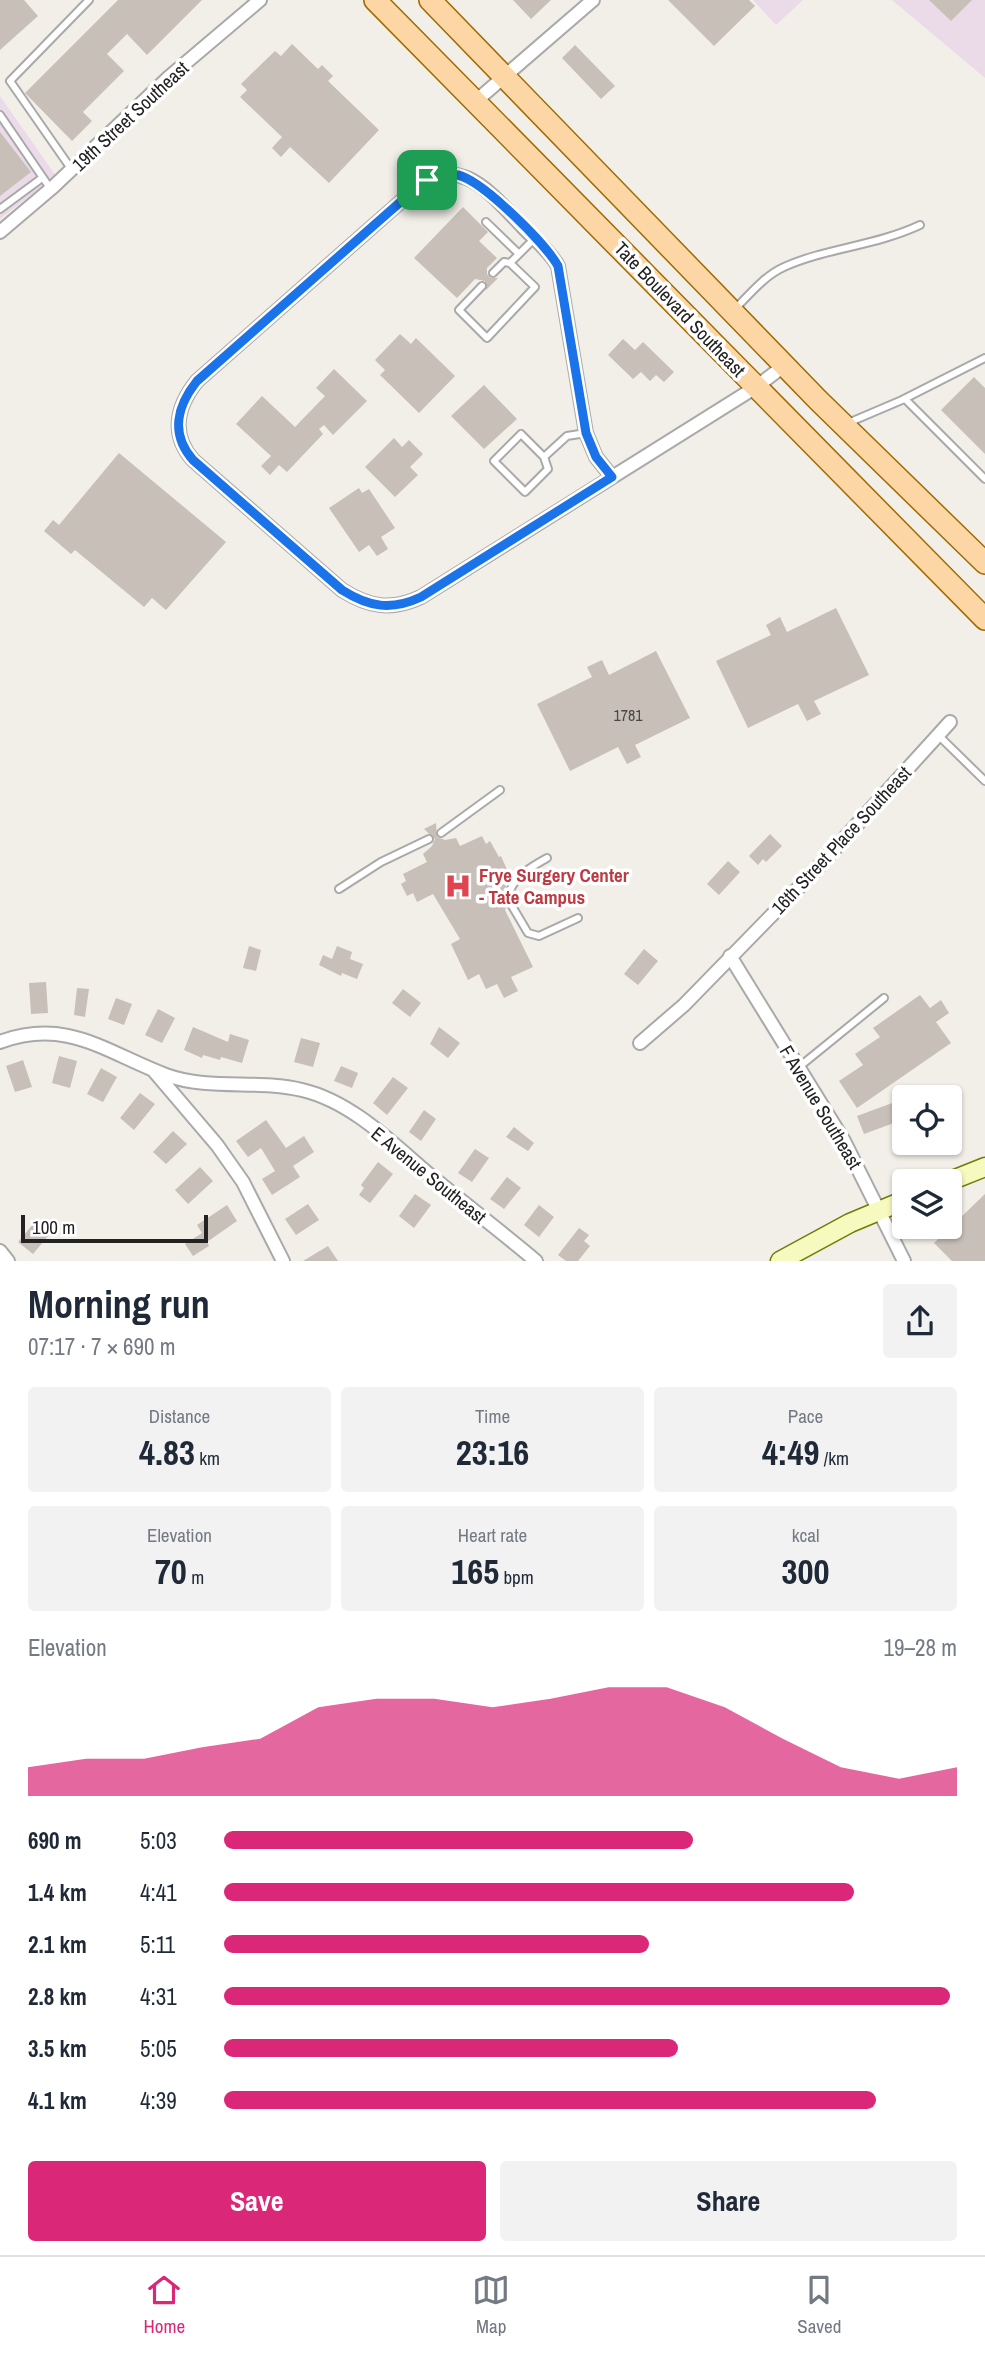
<!DOCTYPE html>
<html lang="en">
<head>
<meta charset="utf-8">
<style>
  body { margin:0; font-family:"Archivo Narrow",sans-serif; background:#f2f2f3; color:#1f2937; height:100vh; display:flex; flex-direction:column; font-size:26px; white-space:nowrap }
  * { box-sizing:border-box; margin:0 }
  p { font-size:23px; color:#747a83 }
  .icon { flex:none; width:38px; height:38px; fill:none; stroke:currentColor; stroke-width:2; stroke-linecap:round; stroke-linejoin:round }
  .map { position:relative; height:1261px; overflow:hidden }
  .sheet { display:flex; flex-direction:column; background:#fff; flex:1 }
  .sheet>* { flex:none }
  .fabs { position:absolute; left:892px; top:1085px; display:grid; gap:14px }
  .fabs a { display:grid; place-items:center; width:70px; height:70px; border-radius:7px; background:#fff; box-shadow:0 2px 5px #0004; font-size:35px }
  .scale { position:absolute; left:21px; bottom:18px; width:187px; box-sizing:border-box; padding-left:7px; border:4px solid #222; border-top:0; font-size:19px; line-height:24px; white-space:nowrap; color:#222; -webkit-text-stroke:5px #fff; paint-order:stroke }
  .pin { position:absolute; display:grid; place-items:center; width:60px; height:60px; color:#fff; margin:-30px; border-radius:14px; box-shadow:0 4px 10px #0006 }
  .round { display:grid; place-items:center; flex:none; width:74px; height:74px; border-radius:7px; background:#f2f2f3 }
  .overview { display:flex; align-items:center; justify-content:space-between; height:119px; padding:0 28px }
  h1 { font-size:38px; font-weight:700; line-height:52px }
  .stats { display:grid; grid-template-columns:repeat(3,1fr); gap:10px; height:119px; padding:7px 28px }
  .stats div { display:grid; align-content:center; border-radius:7px; background:#f2f2f3; text-align:center }
  .stats b { font-size:35px; font-weight:700 }
  .stats small { font-size:19px; font-weight:400 }
  .stats p { font-size:19px }
  .chart { height:196px; padding:14px 28px }
  .chart p { display:flex; justify-content:space-between }
  .chart svg { width:100%; height:126px; margin-top:7px; fill:#db2777; opacity:.7 }
  .cta { display:flex; gap:14px; margin-top:auto; padding:14px 28px }
  .cta a { flex:1; height:80px; border-radius:7px; background:#db2777; color:#fff; font-size:28px; font-weight:700; line-height:80px; text-align:center }
  .cta a+a { background:#f2f2f3; color:#1f2937 }
  ul { padding:0 28px; list-style:none; font-size:23px }
  li { display:grid; grid-template-columns:112px 84px 1fr; align-items:center; height:52px }
  li i { height:18px; border-radius:9px; background:#db2777 }
  .tab-bar { display:flex; justify-content:space-around; align-items:center; height:98px; border-top:2px solid #e0e1e3; background:#fff; font-size:19px; color:#747a83 }
  .tab-bar a { display:grid; justify-items:center; gap:4px }
  .tab-bar .current { color:#db2777 }
  .map>svg:first-child { display:block }
</style>
</head>
<body>
<div class="map">
<svg width="985" height="1261" viewBox="0 0 985 1261">
  <rect width="100%" height="100%" fill="#f2efe9"/>
  <path fill="#ebdbe8" d="M753 0H803L776 25Z
    M892 0H985V78Z
    M0 96 56 176 0 219Z"/>
  <path fill="#c7bfb8" d="M0 0H24L38 16 0 50Z
    M118 0H202L147 55 127 34 107 54 124 71 83 112 92 121 72 141 25 93Z
    M513 0H551L531 19Z
    M668 0H749L755 6 714 46Z
    M929 0H972L951 21Z
    M292 44 318 69 322 65 333 76 328 81 379 130 329 183 290 147 281 157 272 148 282 137 240 97 247 90 241 84 251 74 275 51 281 56Z
    M575 45 615 86 601 99 562 58Z
    M0 132 31 172 0 196Z
    M463 207 488 232 479 241 497 258 487 268V274L491 278H498L486 290 485 281 475 279 457 298 414 258Z
    M400 334 411 344 416 338 455 376 419 413 380 375 385 370 375 360Z
    M623 339 635 350 643 342 674 372 664 382 656 375 650 381 641 372 633 379 608 355Z
    M334 369 367 401 333 435 324 425 319 429 323 434 287 472 279 465 270 475 261 466 271 456 236 424 262 396 295 427 325 396 316 388Z
    M974 377 985 388V454L941 410Z
    M484 385 517 419 484 449 451 416Z
    M394 438 402 447 409 440 423 454 410 467 418 475 395 497 365 467Z
    M119 453 226 542 166 610 152 598 144 607 75 550 71 554 44 531 53 520 59 525Z
    M359 488 362 493 369 489 395 528 381 537 388 549 377 556 369 545 359 552 329 508Z
    M836 608 869 675 814 701 821 714 807 721 798 704 748 728 716 661 771 635 766 625 780 617 787 632Z
    M656 651 690 718 635 745 641 757 627 764 618 747 570 771 537 704 592 677 587 667 602 660 609 675Z
    M436 823 437 837 445 840 456 838 460 846 482 836 486 844 490 841 499 857 501 856 508 872 502 877 506 886 503 899 508 903 505 910 533 967 511 977 518 991 504 998 497 984 486 989 479 974 468 980 451 944 460 939 433 894 417 902 413 893 407 896 401 884 406 881 403 874 427 862 423 854 432 846 435 839 424 829Z
    M770 834 782 846 766 862 763 859 758 865 749 856Z
    M728 861 740 872 719 895 707 884Z
    M249 946 261 950 256 971 243 968Z
    M337 946 352 952 350 959 363 964 357 979 342 973 341 976 319 965 323 955 332 959Z
    M644 949 658 961 638 985 624 974Z
    M46 982 48 1013 31 1014 29 983Z
    M77 988 89 989 85 1017 74 1015Z
    M403 989 421 1003 410 1017 392 1003Z
    M920 995 930 1008 941 1000 949 1013 936 1022 951 1043 857 1108 839 1081 863 1065 855 1054 880 1037 873 1028Z
    M116 998 132 1004 124 1025 108 1019Z
    M158 1009 175 1018 162 1043 145 1035Z
    M193 1027 228 1042 230 1034 249 1040 242 1063 221 1057 220 1060 203 1055 202 1058 184 1050Z
    M439 1027 460 1043 448 1058 430 1044Z
    M301 1038 320 1043 313 1067 294 1062Z
    M59 1056 77 1061 70 1088 52 1083Z
    M23 1060 32 1087 15 1092 6 1066Z
    M341 1066 358 1073 352 1088 334 1081Z
    M101 1068 117 1077 103 1102 87 1094Z
    M393 1077 408 1088 387 1115 373 1103Z
    M140 1093 155 1104 134 1130 120 1118Z
    M895 1102 902 1120 864 1134 857 1116Z
    M424 1110 436 1119 421 1141 409 1132Z
    M266 1120 286 1148 304 1136 314 1152 293 1166 300 1177 272 1195 262 1179 275 1171 261 1148 248 1157 236 1141Z
    M514 1127 534 1143 528 1151 506 1137Z
    M173 1131 187 1144 166 1164 153 1152Z
    M475 1149 489 1158 472 1182 458 1173Z
    M378 1162 393 1174 370 1203 359 1195 364 1188 361 1185Z
    M200 1167 213 1181 188 1204 175 1190Z
    M507 1177 521 1188 504 1209 490 1199Z
    M415 1194 431 1205 414 1228 399 1216Z
    M985 1194V1261H952L934 1243Z
    M308 1204 319 1220 296 1235 285 1219Z
    M227 1205 237 1221 207 1242 209 1246 193 1256 185 1244 202 1233 197 1225Z
    M539 1205 554 1217 539 1237 524 1225Z
    M34 1223 49 1235 33 1254 18 1242Z
    M579 1228 589 1235 584 1241 590 1246 578 1261H566L558 1255Z
    M328 1246 338 1261H303Z"/>
  <g fill="none" stroke-linecap="round" stroke-linejoin="round">
    <g stroke="#a9a9a9" stroke-width="10">
      <path id="lane" d="M0 115 50 188
        M72 170 10 81 89 0
        M0 209 42 178
        M486 222 519 254
        M493 273 504 262 510 263
        M482 286 459 310 487 338 535 287 510 263 534 239
        M735 309C750 294 764 276 784 267 826 248 875 246 920 225
        M905 399 985 479
        M848 423 902 400 985 358
        M521 434 544 457 548 469 525 492 494 461Z
        M544 457 567 436 586 433
        M938 735 985 781
        M441 833 500 790
        M339 889 381 862 429 839
        M508 897C513 876 530 868 547 858
        M512 906 528 933 539 936 578 918
        M799 1067 884 998"/>
    </g>
    <g stroke="#a9a9a9" stroke-width="16">
      <path id="street" d="M476 101 593 0
        M0 232 53 187 169 77 260 0
        M612 477 596 457 586 433 558 266C549 250 534 239 522 226 491 194 460 151 414 190L197 381C177 406 170 434 193 460L342 590C369 607 391 611 421 597L756 387 785 365
        M730 956 844 1141 904 1261
        M0 1042C67 1017 107 1053 166 1075 210 1091 258 1079 302 1090 354 1102 397 1148 437 1181 470 1208 504 1234 536 1261
        M640 1043 684 1005 812 874 950 722
        M154 1071 217 1145 243 1182 283 1261
        M0 1251 8 1261"/>
    </g>
    <g stroke="#707d05" stroke-width="21">
      <path id="secondary" d="M950 1181 985 1167
        M780 1261 850 1223 905 1200"/>
    </g>
    <g stroke="#a06b00" stroke-width="24">
      <path id="primary" d="M375 0 985 619
        M430 0 818 400 985 563"/>
    </g>
    <use href="#lane" stroke="#fff" stroke-width="6"/>
    <use href="#street" stroke="#fff" stroke-width="12"/>
    <use href="#secondary" stroke="#f7fabf" stroke-width="18"/>
    <use href="#primary" stroke="#fcd6a4" stroke-width="21"/>
  </g>
  <g fill="none" stroke-linecap="round" stroke-linejoin="round">
    <g stroke="#fff" stroke-width="14">
      <path id="route" d="M458 175C483 181 545 243 558 266L586 433 596 457 612 477 421 597C391 611 369 607 342 590L193 460C170 434 177 406 197 381L414 190 434 177Z"/>
    </g>
    <use href="#route" stroke="#1a73e8" stroke-width="9"/>
  </g>
  <defs>
    <g id="hospital-bare" transform="scale(2.1)"><path d="M-5-5h3v3.5h4V-5h3V5h-3V1.5h-4V5h-3Z" fill="#e0444e" stroke="#fff" stroke-width="2.5" paint-order="stroke"/></g>
  </defs>
  <g fill-rule="evenodd">
    <use href="#hospital-bare" x="458" y="886"/>
  </g>
  <g text-anchor="middle" stroke-width="7" stroke-linejoin="round" paint-order="stroke">
    <g font-size="16" fill="#4b4948">
      <text x="628" y="721">1781</text>
    </g>
    <g font-size="19" fill="#222" stroke="#fff">
      <text transform="translate(130 116) rotate(-43)" y="7">19th Street Southeast</text>
      <text transform="translate(680 309) rotate(46)" y="7">Tate Boulevard Southeast</text>
      <text transform="translate(841 840) rotate(-47)" y="7">16th Street Place Southeast</text>
      <text transform="translate(821 1107) rotate(59)" y="7">F Avenue Southeast</text>
      <text transform="translate(429 1175) rotate(39)" y="7">E Avenue Southeast</text>
    </g>
    <g font-size="19" font-weight="bold" fill="#be3a42" stroke="#fff" text-anchor="start">
      <text x="479" y="882">Frye Surgery Center<tspan x="479" dy="22">- Tate Campus</tspan></text>
    </g>
  </g>
</svg>
<div class="fabs">
<a><svg class="icon" aria-label="locate" viewBox="0 0 24 24"><circle cx="12" cy="12" r="6"/><path d="M12 2v4M12 18v4M2 12h4M18 12h4"/></svg></a>
<a><svg class="icon" aria-label="layers" viewBox="0 0 24 24"><path d="M12 4l9 5-9 5-9-5zM3 14l9 5 9-5"/></svg></a>
</div>
<div class="scale">100 m</div>
<div class="pin" style="left:427px;top:180px;background:#1e9e55"><svg class="icon" aria-label="arrive" viewBox="0 0 24 24"><path d="M6 21V4h12l-3 4 3 4H6"/></svg></div>
</div>
<section class="sheet">
<div class="overview"><div><h1>Morning run</h1><p>07:17 · 7 × 690 m</p></div><a class="round"><svg class="icon" aria-label="share" viewBox="0 0 24 24"><path d="M12 15V3M7 8l5-5 5 5M5 13v7h14v-7"/></svg></a></div>
<div class="stats">
<div><p>Distance</p><b>4.83<small> km</small></b></div>
<div><p>Time</p><b>23:16</b></div>
<div><p>Pace</p><b>4:49<small> /km</small></b></div>
</div>
<div class="stats">
<div><p>Elevation</p><b>70<small> m</small></b></div>
<div><p>Heart rate</p><b>165<small> bpm</small></b></div>
<div><p>kcal</p><b>300</b></div>
</div>
<div class="chart"><p><span>Elevation</span>19–28 m</p>
<svg viewBox="0 0 160 44" preserveAspectRatio="none"><path d="M0 44V34L10 31L20 31L30 27L40 24L50 13L60 10L70 10L80 13L90 10L100 6L110 6L120 13L130 24L140 34L150 38L160 34V44z"/></svg>
</div>
<ul>
<li><b>690 m</b>5:03<i style="width:64%"></i></li>
<li><b>1.4 km</b>4:41<i style="width:86%"></i></li>
<li><b>2.1 km</b>5:11<i style="width:58%"></i></li>
<li><b>2.8 km</b>4:31<i style="width:99%"></i></li>
<li><b>3.5 km</b>5:05<i style="width:62%"></i></li>
<li><b>4.1 km</b>4:39<i style="width:89%"></i></li>
</ul>
<div class="cta"><a>Save</a><a>Share</a></div>
</section>
<nav class="tab-bar">
<a class="current"><svg class="icon" aria-label="home" viewBox="0 0 24 24"><path d="M3 11l9-7 9 7M6 9v11h12V9"/></svg>Home</a>
<a><svg class="icon" aria-label="map" viewBox="0 0 24 24"><path d="M3 6l6-2 6 2 6-2v14l-6 2-6-2-6 2zM9 4v14M15 6v14"/></svg>Map</a>
<a><svg class="icon" aria-label="saved" viewBox="0 0 24 24"><path d="M7 4h10v16l-5-4-5 4z"/></svg>Saved</a>
</nav>
</body>
</html>
